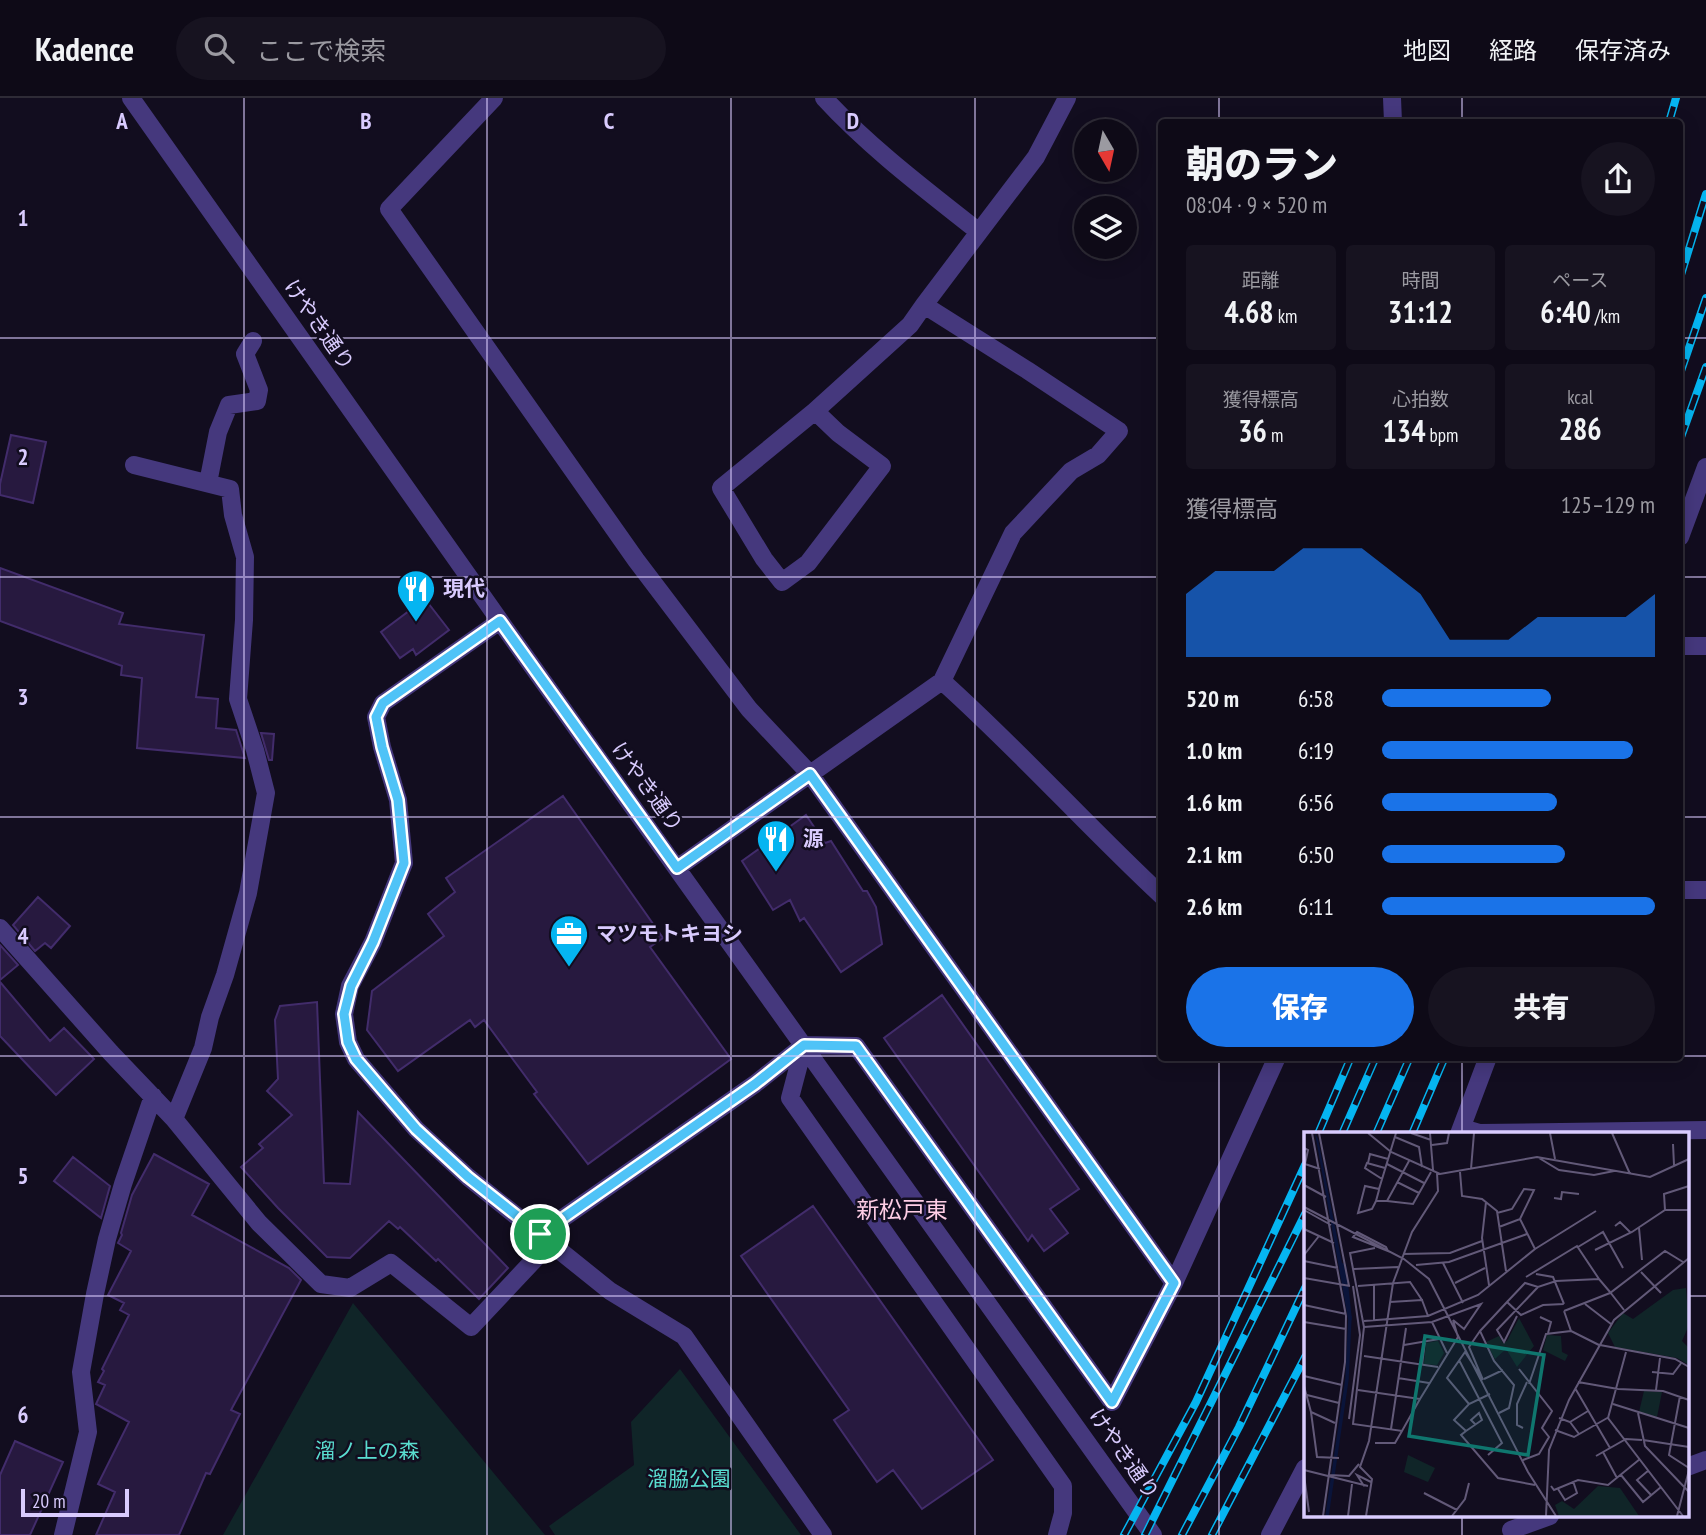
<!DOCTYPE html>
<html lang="ja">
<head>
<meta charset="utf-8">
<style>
  body { margin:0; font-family:"PT Sans Narrow","Noto Sans JP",sans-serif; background:#171320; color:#f1f3f6; height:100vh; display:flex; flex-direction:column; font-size:26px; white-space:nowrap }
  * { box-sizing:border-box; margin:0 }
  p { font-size:23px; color:#9b9aa1 }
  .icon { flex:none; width:38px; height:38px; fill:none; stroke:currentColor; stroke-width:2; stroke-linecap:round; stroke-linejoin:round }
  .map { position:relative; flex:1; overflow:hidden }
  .sheet { position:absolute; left:1158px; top:21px; width:525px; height:942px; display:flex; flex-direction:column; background:#0e0a17; border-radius:7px; box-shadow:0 4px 18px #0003,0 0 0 2px #2e2b36 }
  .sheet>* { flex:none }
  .needle { width:46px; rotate:171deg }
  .fabs { position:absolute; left:1074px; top:21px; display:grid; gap:14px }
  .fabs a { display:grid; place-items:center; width:63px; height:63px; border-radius:50%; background:#0e0a17; box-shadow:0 4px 18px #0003,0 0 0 2px #2e2b36; font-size:35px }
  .scale { position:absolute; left:21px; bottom:18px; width:108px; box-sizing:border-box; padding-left:7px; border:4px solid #d9cbfe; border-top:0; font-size:19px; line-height:24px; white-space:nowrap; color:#d9cbfe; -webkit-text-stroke:5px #120d1f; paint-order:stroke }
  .pin { position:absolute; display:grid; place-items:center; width:60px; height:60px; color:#fff; margin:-30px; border:4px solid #fff; border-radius:50%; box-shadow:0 2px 7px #0007 }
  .round { display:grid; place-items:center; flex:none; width:74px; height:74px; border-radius:37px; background:#171320 }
  .summary { display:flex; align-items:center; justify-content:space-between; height:119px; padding:0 28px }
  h1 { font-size:38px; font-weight:800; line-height:52px }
  .figures { display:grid; grid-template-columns:repeat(3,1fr); gap:10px; height:119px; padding:7px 28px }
  .figures div { display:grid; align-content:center; border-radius:7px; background:#171320; text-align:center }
  .figures b { font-size:30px; font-weight:800 }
  .figures small { font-size:19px; font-weight:400 }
  .figures p { font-size:19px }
  .chart { height:196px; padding:14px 28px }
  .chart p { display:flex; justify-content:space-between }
  .chart svg { width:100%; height:126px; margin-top:7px; fill:#1a73e8; opacity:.7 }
  .button { display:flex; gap:14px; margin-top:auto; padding:14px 28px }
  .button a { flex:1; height:80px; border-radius:42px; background:#1a73e8; color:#fff; font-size:28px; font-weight:800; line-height:80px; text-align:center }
  .button a+a { background:#171320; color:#f1f3f6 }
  ul { padding:0 28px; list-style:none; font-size:23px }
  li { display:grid; grid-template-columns:112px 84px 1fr; align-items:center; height:52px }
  li i { height:18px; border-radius:9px; background:#1a73e8 }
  header { display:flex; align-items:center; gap:42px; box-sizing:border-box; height:98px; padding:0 35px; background:#0e0a17; border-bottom:2px solid #2e2b36 }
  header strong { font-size:33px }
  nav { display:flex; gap:38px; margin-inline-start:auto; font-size:24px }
  .search { width:490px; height:63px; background:#171320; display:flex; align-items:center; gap:18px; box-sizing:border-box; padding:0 24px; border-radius:38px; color:#9b9aa1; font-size:26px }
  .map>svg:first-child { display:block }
</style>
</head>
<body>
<header>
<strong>Kadence</strong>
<div class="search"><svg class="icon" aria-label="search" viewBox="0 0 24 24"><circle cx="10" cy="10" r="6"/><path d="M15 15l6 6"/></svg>ここで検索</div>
<nav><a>地図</a><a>経路</a><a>保存済み</a></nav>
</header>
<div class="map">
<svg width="1706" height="1437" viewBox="0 0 1706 1437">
  <rect width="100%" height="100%" fill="#120d1f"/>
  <path fill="#102528" d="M353 1205 545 1437H223Z
    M680 1271 801 1437H555L549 1428 634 1367 631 1324Z"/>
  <path fill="#27193f" stroke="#422c6b" stroke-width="2" d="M11 337 46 344 33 405 0 397V386Z
    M0 470 123 515 119 526 204 537 196 599 218 601 216 630 236 632 245 660 137 650 142 580 121 577 122 568 0 523Z
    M425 501 449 532 416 557 413 551 400 560 381 534Z
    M261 635 274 636 272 662H269Z
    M563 698 663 840 650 849 731 961 588 1066 534 996 537 994 484 922 475 929 470 922 398 973 367 932 372 893 444 838 428 816 455 794 446 780Z
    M806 717 825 745 831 743 863 793H867L876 809 882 846 841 874 804 820 800 823 790 802 773 812 742 763Z
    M38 799 70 828 51 850 45 845 35 853 13 827Z
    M0 847 18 867 0 882Z
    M0 884 50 943 64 930 94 961 56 997 0 938Z
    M942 897 1079 1091 1050 1111 1068 1135 1044 1153 1032 1137 1028 1143 884 940Z
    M317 904 324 1085 350 1086 358 1014 508 1170 479 1201 438 1161 436 1163 400 1129 398 1131 389 1123 350 1160 327 1159 278 1110 241 1069 263 1050 259 1046 292 1017 267 993 278 981 275 922 280 908Z
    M154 1056 209 1086 192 1117 289 1170 301 1182 231 1312 240 1316 210 1376 206 1375 179 1437H96L115 1394 98 1386 129 1324 96 1306 105 1287 98 1284 104 1273 102 1271 129 1217 120 1212 124 1205 108 1197 131 1153 118 1145 122 1137 121 1135 132 1097Z
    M73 1059 110 1088 101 1120 54 1083Z
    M813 1108 993 1362 922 1411 893 1372 877 1384 834 1322 849 1312 741 1158Z
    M15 1343 63 1364 30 1437H0V1377Z"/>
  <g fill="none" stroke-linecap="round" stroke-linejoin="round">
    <path stroke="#45387d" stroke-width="18" d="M131 0 500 523 1153 1437
      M494 0 389 111 636 462 749 611 810 676 1174 1185
      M1392 0 1393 24
      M979 134 1036 59 1067 0
      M815 313 838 335 882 368 808 465 782 484 764 461 721 390 815 313 910 227 924 207
      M134 367 230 391 233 417 245 459 244 522 238 601 255 652 266 695 248 795 225 877 210 919 203 950 174 1021
      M208 385 218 334 229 307 257 303 259 292 245 256 253 243
      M1680 439 1706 369
      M500 523 383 605 376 619 382 649 398 702 404 765 373 844 350 888 344 916 348 944 356 961 416 1031 468 1079 610 1193 684 1238 823 1437
      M1680 548H1706
      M942 583C1019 652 1087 728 1162 798
      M677 770 942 583 1013 435 1071 373 1098 357 1119 333 1027 272 924 207 979 134C926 92 870 50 824 0
      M1680 792H1706
      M0 830 111 955 174 1021 259 1125 321 1186 350 1190 391 1165 471 1229 550 1145
      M804 947 790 1000 1063 1388V1415L1057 1437
      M1462 1030 1479 1035 1706 1032
      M1459 1036 1488 959
      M540 1136 755 986 804 947 856 948 1112 1304 1174 1185 1277 959
      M1687 1369 1706 1362
      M1511 1432 1550 1418
      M63 1437 88 1334 81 1274 95 1196 107 1141 123 1086 153 998
      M1270 1437 1305 1370"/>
    <g stroke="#05b5f1" stroke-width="8">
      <path id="rail" d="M1669 24 1676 0
        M1680 180 1706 96
        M1680 276 1706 200
        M1680 342 1706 269
        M1318 1036 1351 959
        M1342 1036 1376 959
        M1376 1036 1410 959
        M1412 1036 1445 959
        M1124 1437 1196 1304 1305 1067
        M1145 1437 1305 1116
        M1182 1437 1239 1329 1305 1190
        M1212 1437 1305 1259"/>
    </g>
    <use href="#rail" stroke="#120d1f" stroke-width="5" stroke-dasharray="16" stroke-linecap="butt"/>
  </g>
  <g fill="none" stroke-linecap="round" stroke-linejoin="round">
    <g stroke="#fff" stroke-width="14">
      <path id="route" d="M500 523 677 770 810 676 1174 1185 1112 1304 856 948 804 947 755 986 540 1136 468 1079 416 1031 356 961 348 944 344 916 351 888 373 844 404 765 398 702 382 649 376 619 383 605Z"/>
    </g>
    <use href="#route" stroke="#4fc3f7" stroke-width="9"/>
  </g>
  <path fill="none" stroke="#d9cbfe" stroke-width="2" stroke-opacity="0.55" d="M244 0V1437M487 0V1437M731 0V1437M975 0V1437M1219 0V24M1462 0V24M0 240H1162M1680 240H1706M0 479H1162M1680 479H1706M0 719H1162M1680 719H1706M0 958H1162M1680 958H1706M1219 959V1437M1462 959V1036M0 1198H1305M1687 1198H1706M1462 1418V1437"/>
  <defs>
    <g id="restaurant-pin" transform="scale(2.0125)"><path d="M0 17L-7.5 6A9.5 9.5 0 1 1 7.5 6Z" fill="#05b5f1" stroke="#120d1f"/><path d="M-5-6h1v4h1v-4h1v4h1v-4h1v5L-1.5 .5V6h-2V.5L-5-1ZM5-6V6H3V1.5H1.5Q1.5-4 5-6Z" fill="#fff"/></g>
    <g id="office-pin" transform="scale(2.0125)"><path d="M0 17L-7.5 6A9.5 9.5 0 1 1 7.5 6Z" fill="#05b5f1" stroke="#120d1f"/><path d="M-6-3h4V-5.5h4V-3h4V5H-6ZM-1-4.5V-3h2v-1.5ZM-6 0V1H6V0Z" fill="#fff"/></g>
  </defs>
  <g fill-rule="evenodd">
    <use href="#restaurant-pin" x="416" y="491"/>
    <use href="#restaurant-pin" x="776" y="741"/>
    <use href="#office-pin" x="569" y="836"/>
  </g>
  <g text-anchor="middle" stroke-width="5" stroke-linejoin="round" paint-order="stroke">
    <g font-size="21" fill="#d9cbfe" stroke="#120d1f">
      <text transform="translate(319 227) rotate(55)" y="7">けやき通り</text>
      <text transform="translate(647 689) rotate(54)" y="7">けやき通り</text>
      <text transform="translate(1124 1356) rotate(55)" y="7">けやき通り</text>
    </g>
    <g font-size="21" font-weight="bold" fill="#d9cbfe" stroke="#120d1f" text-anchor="start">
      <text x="443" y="498">現代</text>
      <text x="803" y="748">源</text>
      <text x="596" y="843">マツモトキヨシ</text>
    </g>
    <g font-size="21" fill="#59dccf" stroke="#120d1f">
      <text x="367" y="1360">溜ノ上の森</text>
      <text x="689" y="1388">溜脇公園</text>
    </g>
    <g font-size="23" fill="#fecde5" stroke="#120d1f">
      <text x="902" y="1120">新松戸東</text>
    </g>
  </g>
  <g transform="translate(1304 1034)">
    <rect width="385" height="385" fill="#120d1f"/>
    <path d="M382 156 385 193 378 209 385 216V233L373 226 311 215 304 201 319 181 329 187 369 158ZM215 186 230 214 213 235 202 217 191 227 182 210 195 204 199 211 203 209ZM243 203 257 204 258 220 264 223 261 229 239 218ZM134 209 140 221 133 233 120 232 122 211ZM340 259 358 260 353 285 335 280ZM104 323 131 336 124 350 100 340ZM294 354 316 356 335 384H255L251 373 258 369 270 377Z" fill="#102528"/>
    <path d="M11 1 14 7 38 131 42 132 48 188 44 187Z" fill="#0a143a"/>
    <path fill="none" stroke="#0a143a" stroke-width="3.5" d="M23 384 43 247 46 184"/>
    <path fill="none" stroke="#625978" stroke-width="2" d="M8 1 42 184 41 230 19 384M15 1 45 154M64 1 87 20 136 42 233 25 346 45 385 27M107 1 127 8M126 1 129 38M246 1 251 27M308 1 326 42M91 5 115 15 118 35M369 12 370 33M128 13 143 11 145 1M0 16 4 18 1 32 16 37M235 26 255 38 290 43 310 39M64 31 66 22 84 27M83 32 120 51M167 37 170 1M156 40 158 64 178 67 193 79 202 139M78 47 61 36 63 31 81 36M93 50 115 61M0 53 22 65M75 58 72 69H83L105 29M250 66 257 67 258 60 275 62M72 69 68 77 54 81 61 54 75 57 92 1M83 69 109 72 127 40M182 70 178 106 185 153M0 75 100 127 125 147 224 340 252 384M0 78 27 93M361 78 360 62 385 54M193 81 208 77 220 57 230 58 216 87M311 94 316 90 327 101M335 96 338 128M0 97 30 111M53 100 82 115 84 119 49 105ZM274 115 299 100 319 136M231 117 292 79M291 118 328 100 361 78H385M99 122 146 121 178 109M0 123 15 104M0 129 34 136M139 131 159 171M112 133 145 130 223 102M50 137 94 135M337 140 357 161M232 142 249 145 260 172M222 145 273 114 295 147M0 146 46 154M151 151 181 136M70 153V189M54 154 106 150 118 168M306 160 320 178M86 170 118 168 124 184M203 170 221 151 234 155 252 149 295 147 306 160M281 172 307 192M0 173 42 182M260 179 306 161 361 119 379 130M260 179 267 199 295 213M213 184 200 210 193 198 234 155M236 185 247 190 244 201M60 189 124 184 174 163 231 117 216 87 195 95M0 190 42 197M128 190 143 221M60 195 128 190 177 172 160 197 149 188M176 199 165 215 179 248M100 213 135 207M296 213 371 227 385 235M322 220 304 286 379 384M60 224 134 235M155 228 198 311 184 323M118 233 121 209M215 237 248 279 238 296 245 305 235 322 219 328M348 240 369 242 378 230M0 244 38 253M94 246 125 251M180 247 199 238M274 250 314 257M225 252 242 202 267 199M0 254 7 280 31 291M271 256 306 316M314 257 359 259 385 268M54 258 116 267 98 299 49 292 60 195 46 121 71 116M352 258 356 226M186 262 165 272 150 288 162 299 157 303 194 346 231 353M3 263 35 271M376 264 365 323 385 336M116 267 154 205 149 188M165 272 143 246 161 220 179 248M309 272 385 296M7 280 13 325 35 326M195 281 205 276 210 253 190 229 176 199 203 170 217 183 239 173 260 172M334 281 341 314 385 360M255 286 266 290 275 302M45 287 56 203 49 154M266 290 284 279M0 295V333M219 296 213 293V272L223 250M87 297 102 196M251 298 270 305 305 285M162 299 178 288 175 281 167 288 171 292M339 308 385 315M71 311H91L98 299M299 320 313 346M292 324 322 307 338 308M0 338 64 354M345 338 333 348 347 363M0 343 5 380M25 343 45 344 55 332M317 343 339 370 357 355M60 354 53 343 67 350M247 354 250 358 274 348 304 353 336 327M254 357 261 368 273 361 269 349M120 361 153 378M44 384 48 352M62 384 68 347 56 335 65 309 89 151 108 100 134 59 133 41M148 384 161 367 165 351M242 384 245 318 265 268 310 188 385 126M373 384 385 338"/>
    <path fill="#0f766e" fill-opacity="0.15" stroke="#0f766e" stroke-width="3.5" d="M121 204 240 223 224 323 105 304Z"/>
    <rect width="385" height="385" fill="none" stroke="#d9cbfe" stroke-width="3.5"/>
  </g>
  <g font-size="23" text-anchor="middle" font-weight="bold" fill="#d9cbfe" stroke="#120d1f" stroke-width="5" stroke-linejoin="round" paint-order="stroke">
    <text x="122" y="31">A</text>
    <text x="366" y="31">B</text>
    <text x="609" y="31">C</text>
    <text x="853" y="31">D</text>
    <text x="23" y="128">1</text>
    <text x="23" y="367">2</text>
    <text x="23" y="607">3</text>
    <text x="23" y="846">4</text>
    <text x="23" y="1086">5</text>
    <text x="23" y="1325">6</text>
  </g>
</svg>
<div class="fabs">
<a><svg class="needle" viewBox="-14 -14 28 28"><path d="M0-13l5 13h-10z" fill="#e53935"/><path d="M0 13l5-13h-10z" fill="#9b9aa1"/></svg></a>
<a><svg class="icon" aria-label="layers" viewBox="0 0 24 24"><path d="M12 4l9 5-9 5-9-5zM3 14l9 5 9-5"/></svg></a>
</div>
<div class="scale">20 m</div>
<div class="pin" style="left:540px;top:1136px;background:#1e9e55"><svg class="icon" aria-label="arrive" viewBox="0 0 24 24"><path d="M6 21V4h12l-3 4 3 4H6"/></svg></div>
<section class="sheet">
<div class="summary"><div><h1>朝のラン</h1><p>08:04 · 9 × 520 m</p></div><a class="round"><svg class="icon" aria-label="share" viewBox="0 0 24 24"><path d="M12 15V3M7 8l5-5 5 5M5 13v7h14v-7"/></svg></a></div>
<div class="figures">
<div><p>距離</p><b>4.68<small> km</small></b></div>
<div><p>時間</p><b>31:12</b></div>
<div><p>ペース</p><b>6:40<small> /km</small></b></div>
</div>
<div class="figures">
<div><p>獲得標高</p><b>36<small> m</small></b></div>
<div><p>心拍数</p><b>134<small> bpm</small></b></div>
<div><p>kcal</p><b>286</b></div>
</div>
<div class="chart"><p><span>獲得標高</span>125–129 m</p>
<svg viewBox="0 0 160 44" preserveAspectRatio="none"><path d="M0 44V22L10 14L20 14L30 14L40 6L50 6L60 6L70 14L80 22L90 38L100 38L110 38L120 30L130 30L140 30L150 30L160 22V44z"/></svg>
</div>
<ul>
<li><b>520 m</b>6:58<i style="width:62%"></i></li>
<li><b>1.0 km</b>6:19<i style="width:92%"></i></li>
<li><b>1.6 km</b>6:56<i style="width:64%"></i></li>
<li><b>2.1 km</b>6:50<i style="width:67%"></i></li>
<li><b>2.6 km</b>6:11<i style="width:100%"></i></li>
</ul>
<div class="button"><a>保存</a><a>共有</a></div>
</section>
</div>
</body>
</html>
